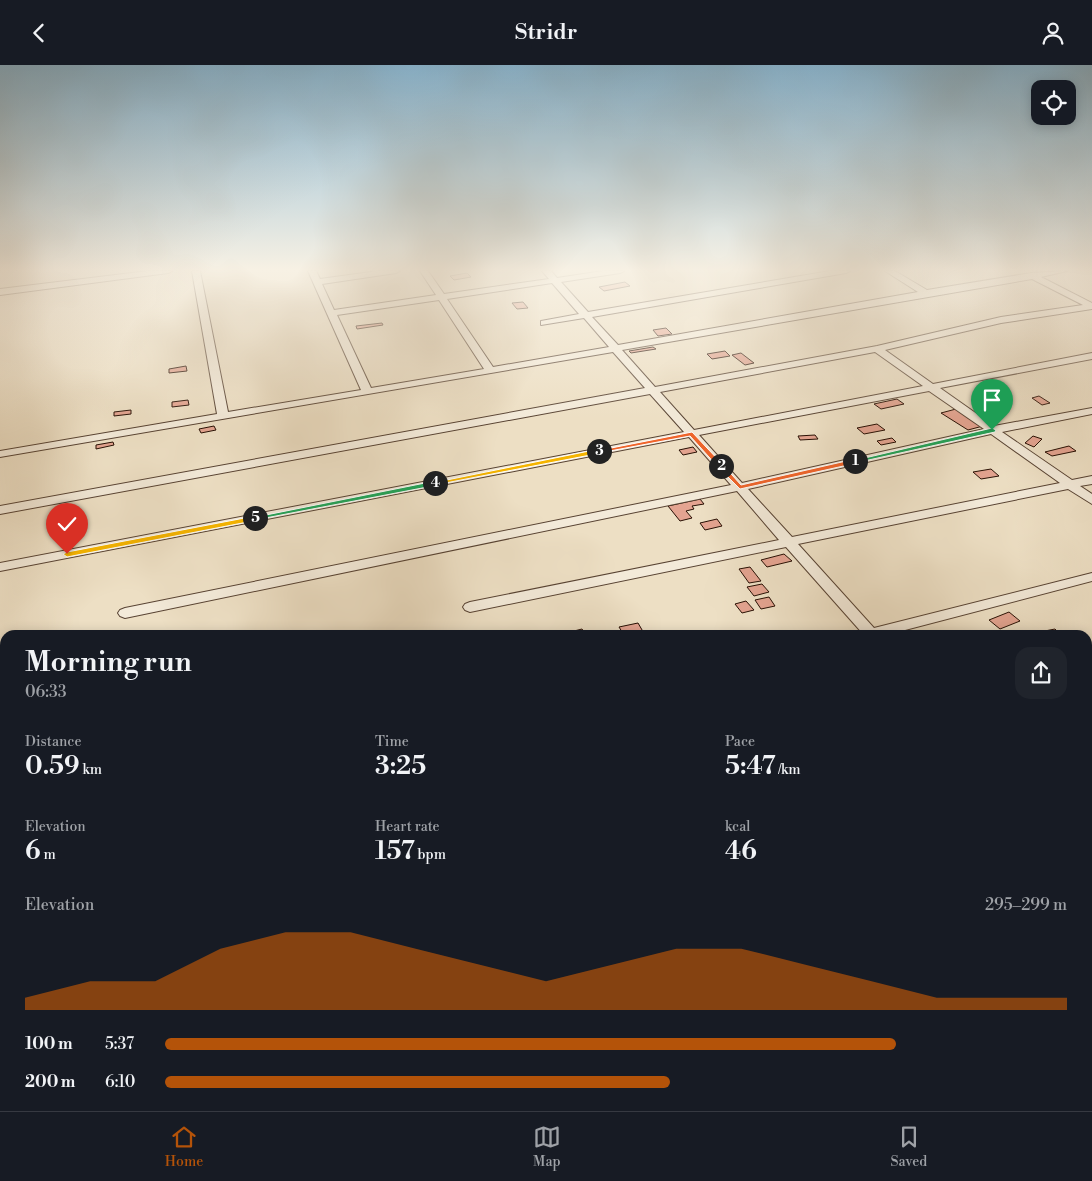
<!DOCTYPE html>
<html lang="en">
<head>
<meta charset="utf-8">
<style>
  body { margin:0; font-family:"Libre Bodoni",serif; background:#20242c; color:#f1f3f6; height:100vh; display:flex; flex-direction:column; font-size:19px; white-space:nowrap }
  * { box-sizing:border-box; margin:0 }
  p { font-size:16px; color:#9ea1a6 }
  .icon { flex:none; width:28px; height:28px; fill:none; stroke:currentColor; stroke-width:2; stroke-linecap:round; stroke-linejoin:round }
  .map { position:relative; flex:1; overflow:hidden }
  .drawer { position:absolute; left:0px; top:565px; width:1092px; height:481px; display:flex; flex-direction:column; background:#171b24; border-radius:15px 15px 0 0; box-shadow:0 2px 12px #0003 }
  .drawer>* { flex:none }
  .fabs { position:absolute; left:1031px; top:15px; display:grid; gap:10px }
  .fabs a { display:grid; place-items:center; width:45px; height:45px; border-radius:10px; background:#171b24; box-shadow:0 2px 12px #0003; font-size:25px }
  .pin { position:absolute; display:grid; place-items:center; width:42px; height:42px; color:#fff; margin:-51px -21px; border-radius:50% 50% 50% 0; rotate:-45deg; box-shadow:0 0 5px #0007 }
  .pin .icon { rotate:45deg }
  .km { position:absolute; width:25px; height:25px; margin:-12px; border-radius:50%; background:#222; color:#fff; font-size:14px; line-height:25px; text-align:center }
  .round { display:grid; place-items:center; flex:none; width:52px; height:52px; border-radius:15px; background:#20242c }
  .summary { display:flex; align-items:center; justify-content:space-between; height:85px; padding:0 25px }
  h1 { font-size:28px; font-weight:600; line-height:38px }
  .metrics { display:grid; grid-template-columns:repeat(3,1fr); gap:8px; height:85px; padding:5px 25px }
  .metrics div { display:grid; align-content:center }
  .metrics b { font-size:25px; font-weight:600 }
  .metrics small { font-size:14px; font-weight:400 }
  .metrics p { font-size:14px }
  .chart { height:140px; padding:10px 25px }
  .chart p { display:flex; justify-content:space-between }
  .chart svg { width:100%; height:90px; margin-top:5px; fill:#b45309; opacity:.7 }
  ul { padding:0 25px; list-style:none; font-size:16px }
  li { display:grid; grid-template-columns:80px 60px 1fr; align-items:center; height:38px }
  li i { height:12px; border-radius:6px; background:#b45309 }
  header { display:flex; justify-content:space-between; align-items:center; height:65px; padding:0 25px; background:#171b24; font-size:22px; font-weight:600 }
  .dock { display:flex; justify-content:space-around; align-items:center; height:70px; border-top:1px solid #363941; background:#171b24; font-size:14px; color:#9ea1a6 }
  .dock a { display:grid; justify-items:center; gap:2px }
  .dock .current { color:#b45309 }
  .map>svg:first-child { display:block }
</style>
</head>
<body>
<header><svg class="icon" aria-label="back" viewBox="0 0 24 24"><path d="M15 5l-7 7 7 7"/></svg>Stridr<svg class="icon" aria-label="person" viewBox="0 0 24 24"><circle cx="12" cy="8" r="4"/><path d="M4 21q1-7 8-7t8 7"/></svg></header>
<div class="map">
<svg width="1092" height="1046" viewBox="0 0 1092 1046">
  <rect width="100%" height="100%" fill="#eddfc4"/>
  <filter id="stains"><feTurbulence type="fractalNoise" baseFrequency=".004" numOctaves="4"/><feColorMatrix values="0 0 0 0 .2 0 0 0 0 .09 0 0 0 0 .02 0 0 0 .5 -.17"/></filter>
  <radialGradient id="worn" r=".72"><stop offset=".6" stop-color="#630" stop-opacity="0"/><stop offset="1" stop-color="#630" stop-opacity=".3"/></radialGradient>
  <path fill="#e4a491" stroke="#270f03" d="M467 208 471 212 454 215 450 211Z
    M625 217 630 221 604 226 599 222Z
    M523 237 528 243 517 244 512 238Z
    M382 258 383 260 357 264 356 261Z
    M666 263 672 269 658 271 653 265Z
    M653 282 656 284 631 288 629 286Z
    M725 286 730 291 712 294 707 289Z
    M741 288 754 298 745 300 732 290Z
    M186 301 187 306 169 308V304Z
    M1039 331 1050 338 1042 340 1032 333Z
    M897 334 904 339 881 344 874 339Z
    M188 335 189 340 172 342V337Z
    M956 344 983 361 968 365 941 348Z
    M131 345V349L114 351V347Z
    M877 359 885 365 864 369 857 363Z
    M214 361 216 365 201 368 199 364Z
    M815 370 818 374 800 375 798 371Z
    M1033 371 1042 374 1034 382 1025 378Z
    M892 373 896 377 881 380 877 376Z
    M113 377 114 380 96 384V380Z
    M1069 381 1076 386 1052 391 1045 387Z
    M693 382 697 387 683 390 679 385Z
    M991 404 999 411 981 414 973 407Z
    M700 434 704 439 692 441 694 444 686 446 692 453 680 456 668 441Z
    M717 454 722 461 705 465 700 458Z
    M784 489 792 496 767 502 761 495Z
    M750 502 761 516 749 518 739 504Z
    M762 519 769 527 754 531 747 522Z
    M769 532 775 541 761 544 755 535Z
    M746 536 754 545 742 548 735 539Z
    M1009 547 1020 556 1000 564 989 555Z
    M638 558 645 570H624L619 562Z
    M582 564 586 570H558Z
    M1055 564 1061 570 1029 569Z"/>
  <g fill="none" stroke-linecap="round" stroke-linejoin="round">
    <g stroke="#584333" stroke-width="2">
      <path id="minor" d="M148 206H172L168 208 0 230V224Z
        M192 206H200L228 347 361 325 308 206H316L320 214 378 206H400L396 208 322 219 334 245 436 230 420 206H428L444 229 549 214 542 206H551L557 213 603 206H624L620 208 561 217 588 247 830 206H850L846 208 592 252 618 280 918 227 885 206H895L927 225 1031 208 1067 206 1041 212 1092 238V244L1001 258 885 285 933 319 1092 288V294L940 323 994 361 1092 343V349L1002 367 1072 415 1092 411V419L1080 421 1092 429V439L1068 424 798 479 874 563 1092 508V516L886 570H864L786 482 470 547 465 545 463 542 465 539 470 537 779 475 737 426 125 553 120 551 118 548 120 545 125 543 731 420 689 372 0 506V498L684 367 650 329 0 449V441L645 323 613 287 0 392V386L217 349ZM1032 214 1083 240 1001 252 877 281 655 322 622 285ZM552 218 579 249 541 256V260L584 253 609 282 493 302 447 234ZM439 235 484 304 371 323 337 250ZM875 287 923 321 694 365 660 327ZM929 326 984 364 742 418 699 370ZM991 369 1060 418 792 472 748 424Z
        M1092 613V625H1088V615Z
        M1088 866 1092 867V891L1088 890Z
        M5 916V936L0 937V917Z
        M1088 971H1092V993H1088Z
        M429 1041H471L469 1046H428Z
        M904 1041H927L928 1046H906Z"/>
    </g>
    <g stroke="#584333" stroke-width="3">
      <path id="tertiary" d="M1088 700H1092V716H1088Z
        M5 752V770L0 771V753Z"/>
    </g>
    <use href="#minor" fill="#f3ead9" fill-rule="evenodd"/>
    <use href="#tertiary" fill="#f3ead9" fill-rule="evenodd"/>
  </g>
  <linearGradient id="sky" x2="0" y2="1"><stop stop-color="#88b7d4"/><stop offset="0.58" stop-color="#f7f1e4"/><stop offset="1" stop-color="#f7f1e4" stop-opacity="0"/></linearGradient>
  <rect width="1092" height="353" fill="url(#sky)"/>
  <path fill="#22a559" stroke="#fff" d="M992 363 996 365 995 367 855 398 852 396Z"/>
  <path fill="#f0652b" stroke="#fff" d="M855 394 858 396 857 398 740 424 717 401 723 400 741 420Z"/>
  <path fill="#f0652b" stroke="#fff" d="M692 367 723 400V402H718L690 371 599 388 596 386Z"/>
  <path fill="#f5b400" stroke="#fff" d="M599 384 601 385V388L435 420 432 418Z"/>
  <path fill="#22a559" stroke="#fff" d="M435 416 438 417V420L255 455 251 453Z"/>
  <path fill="#f5b400" stroke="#fff" d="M255 451H258V455L67 492 63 489 67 487Z"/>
  <rect width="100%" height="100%" filter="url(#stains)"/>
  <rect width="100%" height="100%" fill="url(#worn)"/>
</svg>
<div class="fabs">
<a><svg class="icon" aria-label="locate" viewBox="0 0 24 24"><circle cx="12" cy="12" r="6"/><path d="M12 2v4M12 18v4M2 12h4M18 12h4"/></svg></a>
</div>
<div class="pin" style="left:992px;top:365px;background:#1e9e55"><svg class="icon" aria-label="arrive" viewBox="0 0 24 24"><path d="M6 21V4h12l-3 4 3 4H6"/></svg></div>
<div class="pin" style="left:67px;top:489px;background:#d93025"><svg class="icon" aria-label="check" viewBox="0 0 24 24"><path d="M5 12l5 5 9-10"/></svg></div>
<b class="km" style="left:855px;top:396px">1</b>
<b class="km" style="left:721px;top:401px">2</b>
<b class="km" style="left:599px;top:386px">3</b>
<b class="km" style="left:435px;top:418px">4</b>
<b class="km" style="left:255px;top:453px">5</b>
<section class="drawer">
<div class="summary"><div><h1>Morning run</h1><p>06:33</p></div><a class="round"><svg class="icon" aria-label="share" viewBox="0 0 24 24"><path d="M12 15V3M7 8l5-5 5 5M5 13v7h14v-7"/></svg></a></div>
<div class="metrics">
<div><p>Distance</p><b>0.59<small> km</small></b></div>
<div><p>Time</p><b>3:25</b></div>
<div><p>Pace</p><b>5:47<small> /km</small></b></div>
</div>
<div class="metrics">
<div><p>Elevation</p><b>6<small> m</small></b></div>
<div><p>Heart rate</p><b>157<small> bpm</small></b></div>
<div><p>kcal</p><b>46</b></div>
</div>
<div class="chart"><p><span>Elevation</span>295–299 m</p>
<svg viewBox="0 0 160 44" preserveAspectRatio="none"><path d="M0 44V38L10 30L20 30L30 14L40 6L50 6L60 14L70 22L80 30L90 22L100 14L110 14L120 22L130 30L140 38L150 38L160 38V44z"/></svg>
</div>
<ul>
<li><b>100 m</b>5:37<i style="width:81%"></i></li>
<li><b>200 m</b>6:10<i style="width:56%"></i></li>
</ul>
</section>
</div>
<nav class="dock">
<a class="current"><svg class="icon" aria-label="home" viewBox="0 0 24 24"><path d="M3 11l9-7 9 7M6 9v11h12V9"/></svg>Home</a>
<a><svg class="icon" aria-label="map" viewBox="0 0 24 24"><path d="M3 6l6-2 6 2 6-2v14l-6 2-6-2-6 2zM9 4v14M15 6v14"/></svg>Map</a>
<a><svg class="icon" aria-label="saved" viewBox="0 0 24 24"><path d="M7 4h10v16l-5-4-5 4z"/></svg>Saved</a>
</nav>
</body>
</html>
